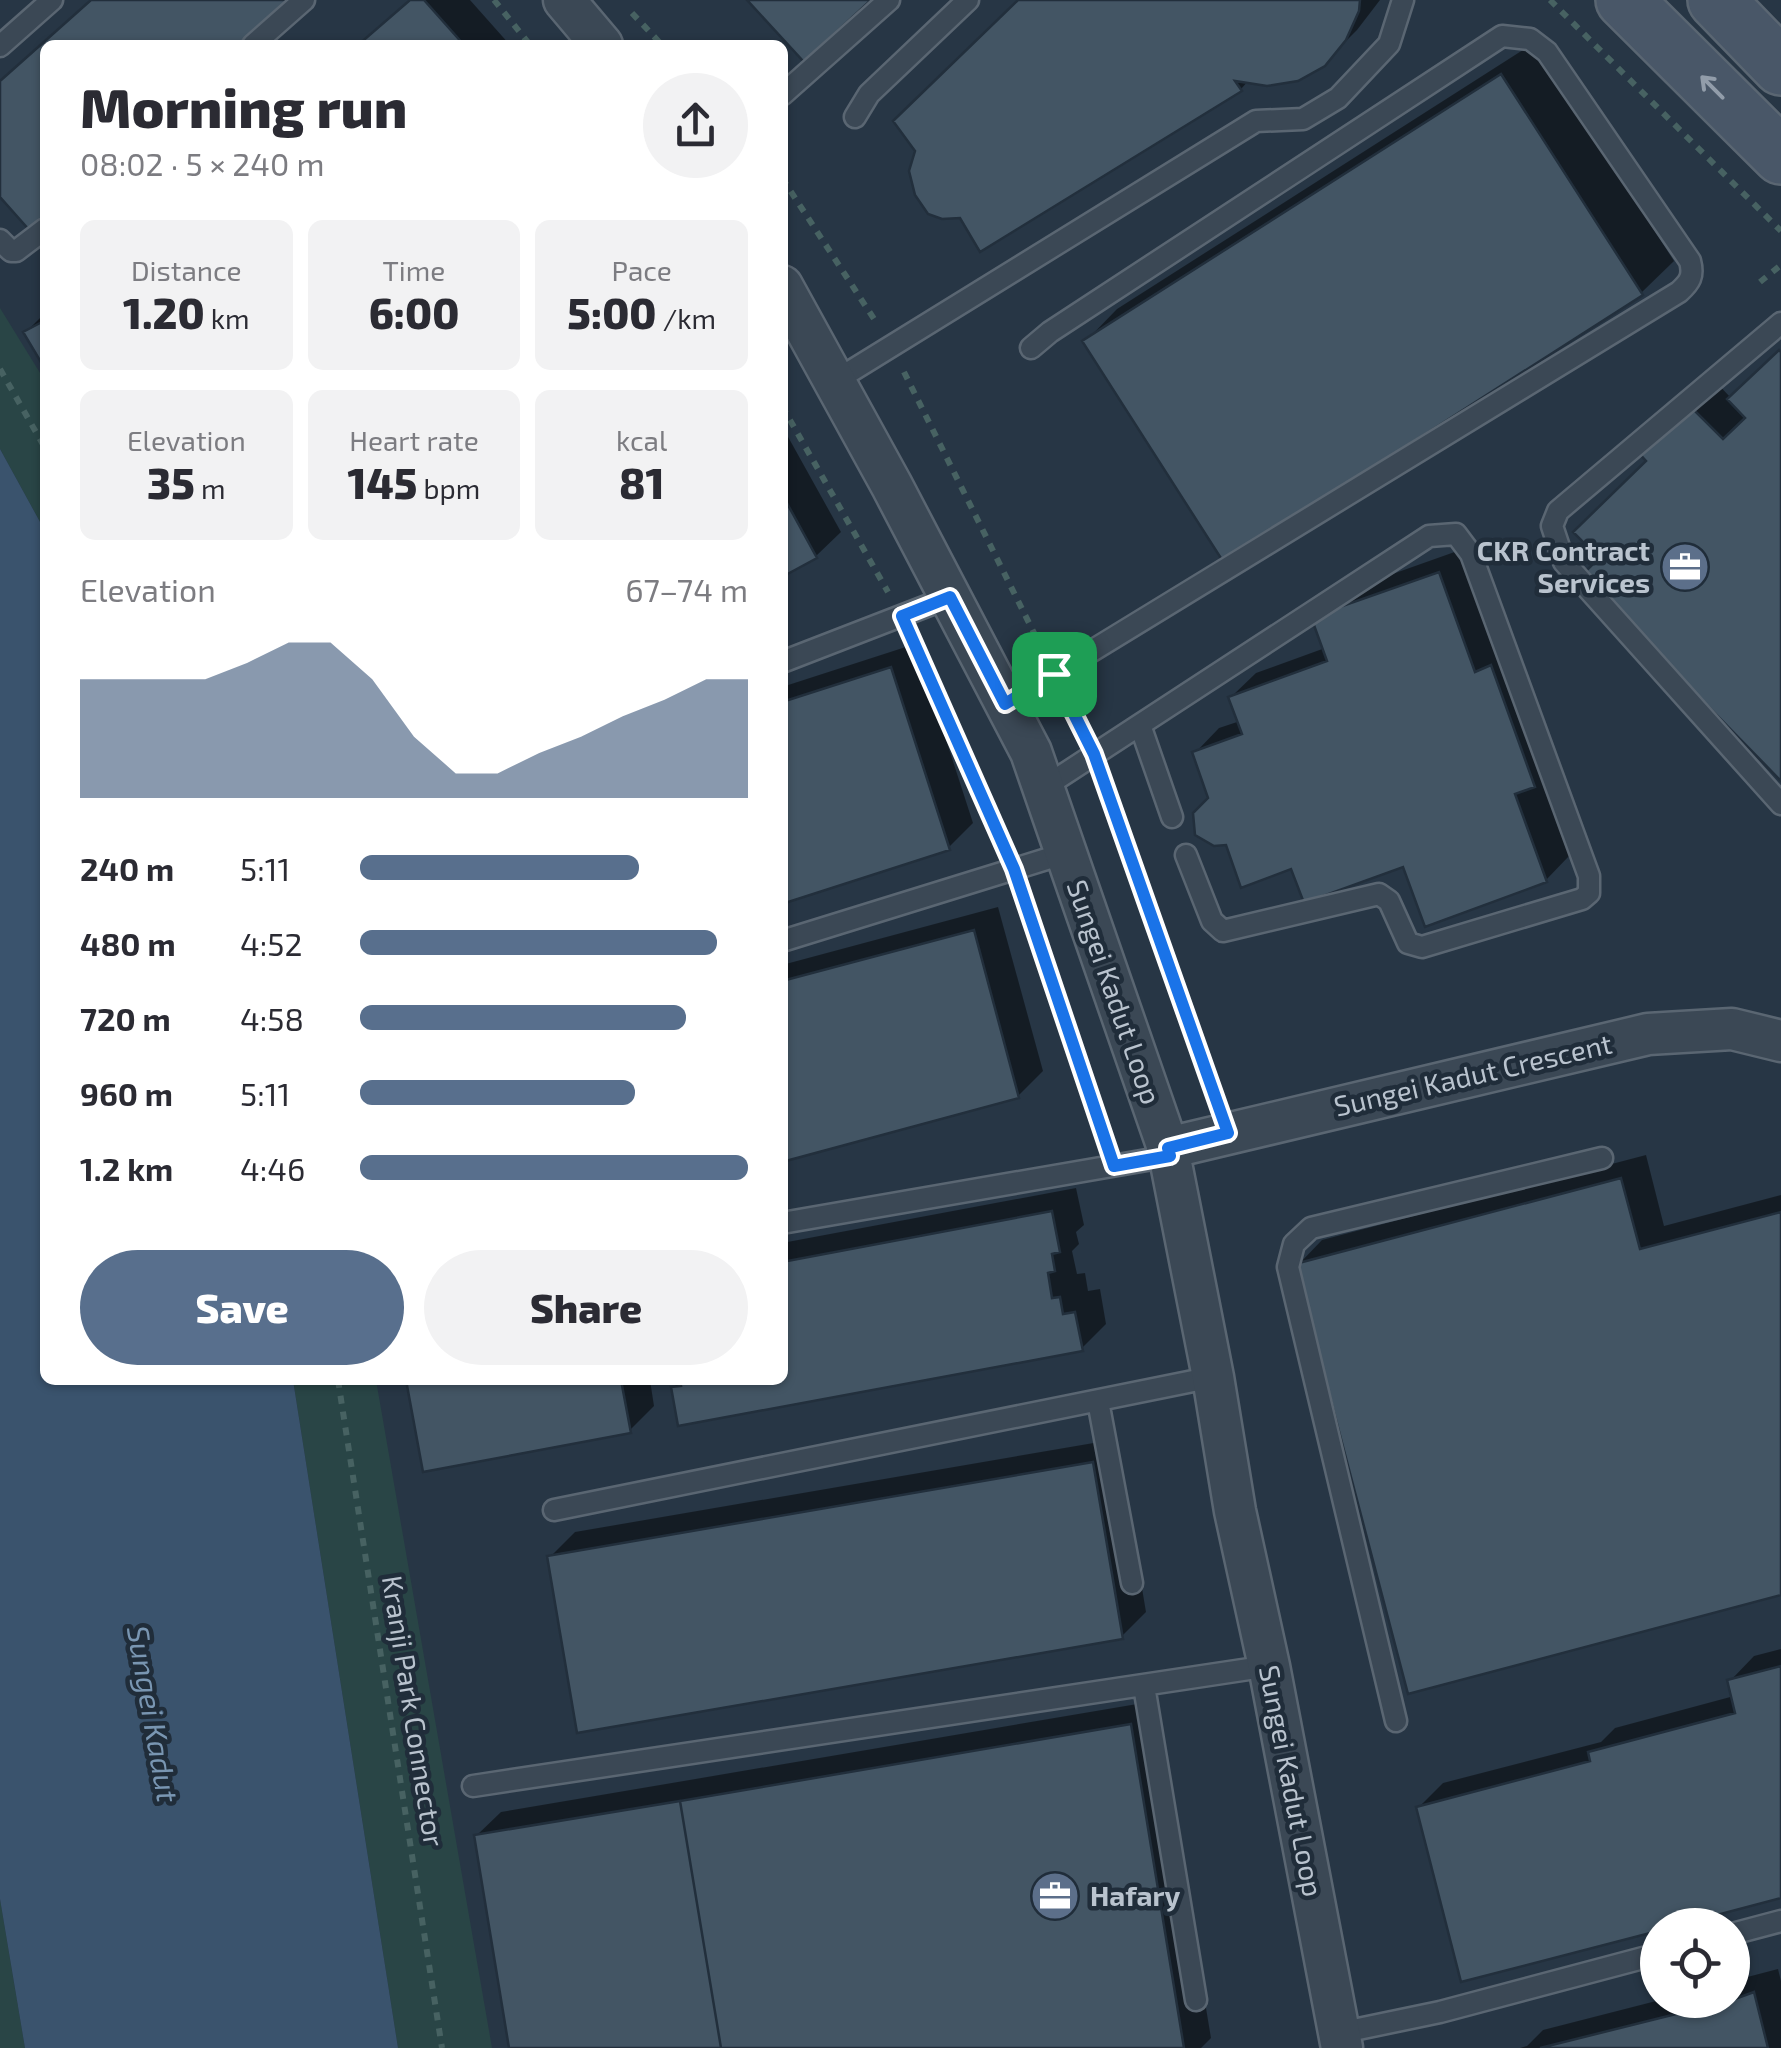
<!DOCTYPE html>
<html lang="en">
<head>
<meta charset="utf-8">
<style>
  body { margin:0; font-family:"Exo 2",sans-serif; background:#f2f2f3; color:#2b2b33; height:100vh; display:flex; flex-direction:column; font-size:38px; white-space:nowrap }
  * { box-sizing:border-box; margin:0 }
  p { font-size:32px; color:#7c7c81 }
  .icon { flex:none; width:55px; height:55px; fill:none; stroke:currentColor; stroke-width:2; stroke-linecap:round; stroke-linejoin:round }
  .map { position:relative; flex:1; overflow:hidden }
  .details { position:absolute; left:40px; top:40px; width:748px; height:1345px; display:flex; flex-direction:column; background:#fff; border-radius:15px; box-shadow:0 2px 8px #0004 }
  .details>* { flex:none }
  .fabs { position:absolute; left:1640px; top:1908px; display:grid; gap:20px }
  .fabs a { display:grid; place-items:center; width:110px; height:110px; border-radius:50%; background:#fff; box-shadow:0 2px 8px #0004; font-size:50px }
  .pin { position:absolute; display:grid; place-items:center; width:85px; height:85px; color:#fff; margin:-42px; border-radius:20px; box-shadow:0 5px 15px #0006 }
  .round { display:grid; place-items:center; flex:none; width:105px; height:105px; border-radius:52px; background:#f2f2f3 }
  .summary { display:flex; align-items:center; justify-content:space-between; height:170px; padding:0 40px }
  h1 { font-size:55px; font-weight:800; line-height:75px }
  .figures { display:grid; grid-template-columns:repeat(3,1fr); gap:15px; height:170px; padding:10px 40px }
  .figures div { display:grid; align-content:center; border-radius:15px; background:#f2f2f3; text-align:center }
  .figures b { font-size:42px; font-weight:800 }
  .figures small { font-size:28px; font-weight:400 }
  .figures p { font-size:28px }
  .chart { height:280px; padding:20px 40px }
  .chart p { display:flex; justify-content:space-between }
  .chart svg { width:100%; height:180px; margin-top:10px; fill:#586f8d; opacity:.7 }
  .cta { display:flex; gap:20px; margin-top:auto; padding:20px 40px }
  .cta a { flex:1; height:115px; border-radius:60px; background:#586f8d; color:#fff; font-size:40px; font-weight:800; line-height:115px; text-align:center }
  .cta a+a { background:#f2f2f3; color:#2b2b33 }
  ul { padding:0 40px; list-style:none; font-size:32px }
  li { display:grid; grid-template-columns:160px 120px 1fr; align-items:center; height:75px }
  li i { height:25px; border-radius:12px; background:#586f8d }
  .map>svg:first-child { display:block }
</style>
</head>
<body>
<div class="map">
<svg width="1781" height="2048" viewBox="0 0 1781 2048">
  <rect width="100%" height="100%" fill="#273645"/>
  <path fill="#294546" d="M0 308 45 381V531L0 449Z
    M293 1380H376L492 2048H398Z
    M0 1899 25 2048H0Z"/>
  <path fill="#3a536d" d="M0 449 45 531V1380H293L398 2048H25L0 1899Z"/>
  <path fill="#0007" d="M410 0H470L510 45H358Z
    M1020 0H1380L1357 30 1323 64 1249 80 1241 89 981 249Z
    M1534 43 1674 261 1641 293 1085 342 1117 309Z
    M45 313V364L26 332Z
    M1781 350V778L1602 558 1650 460 1714 380 1731 398Z
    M782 426 841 532 816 556 782 574Z
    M1463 549 1500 649 1515 642 1558 760 1542 777 1570 855 1546 880 1404 864 1293 866 1211 799 1195 753 1219 728 1240 721 1231 697 1256 673 1325 648 1339 593Z
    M915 644 973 823 948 848 782 901V687Z
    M998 907 1043 1071 1018 1096 782 1159V965Z
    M1646 1155 1664 1226 1781 1195V1592L1298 1265 1322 1240Z
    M1076 1188 1084 1225 1076 1232 1079 1244 1072 1251 1077 1274 1085 1273 1088 1291 1100 1289 1106 1324 1081 1349 680 1424 673 1388 681 1380H782V1243Z
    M408 1380H650L654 1406 630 1430Z
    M1117 1439 1146 1612 1122 1636 550 1557 575 1532Z
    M1781 1649V1896L1669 1925 1418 1808 1443 1783 1601 1742 1615 1728 1734 1696 1730 1681 1754 1656Z
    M1155 1701 1211 2038 1201 2048H512L476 1836 501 1812Z
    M1778 1969 1781 1981V2048H1520L1527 2046 1543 2030 1660 2000H1732V1981Z"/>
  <path fill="#435564" stroke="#222f3c" stroke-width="2.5" d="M91 0H292L241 45H45V219L31 232 0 197V81Z
    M410 0H424L464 45H358Z
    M747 0H871L804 62Z
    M1018 0H1360L1359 11 1346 40 1325 66 1298 81 1267 86 1235 81 1242 91 980 252 960 218 942 219 928 214 915 195 909 171 915 151 893 121Z
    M1501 74 1643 295 1224 563 1082 341Z
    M42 322 45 326V369L23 332Z
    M1779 350 1781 352V781L1581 576 1599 558 1573 532 1646 461 1637 451 1687 403 1723 439 1745 418 1727 399Z
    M782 494 817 558 782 577Z
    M1439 572 1475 672 1491 665 1535 787 1515 794 1547 882 1425 927 1403 867 1304 903 1291 869 1241 888 1226 845 1214 846 1195 835 1193 813 1208 798 1192 752 1242 734 1228 697 1327 661 1311 617Z
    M891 667 950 850 782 904V702Z
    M974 930 1019 1098 782 1162V981Z
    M1621 1178 1640 1249 1781 1212V1595L1408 1694 1295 1264Z
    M1052 1211 1060 1252 1052 1254 1055 1271 1048 1273 1052 1298 1060 1297 1063 1314 1075 1312 1083 1351 678 1426 671 1387 681 1386 680 1380H782V1262Z
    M406 1380H621L631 1433 423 1472Z
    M1093 1462 1123 1639 577 1733 547 1556Z
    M1781 1666V1898L1679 1925H1658V1931L1461 1982 1416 1807 1590 1761 1588 1752 1735 1713 1727 1680Z
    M1131 1724 1184 2048H721L680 1801Z
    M680 1801 721 2048H509L474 1835Z
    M1754 1992 1768 2048H1540L1732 2000Z"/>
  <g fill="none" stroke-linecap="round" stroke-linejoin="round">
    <g stroke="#5a6672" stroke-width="25">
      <path id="lane" d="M253 45 304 0
        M0 46 52 0
        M782 95 889 0
        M855 117 869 94 968 0
        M0 240 11 251H16L45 229
        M1781 323 1558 511 1552 526 1564 562 1781 804
        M835 381 1256 121 1303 119 1338 98 1389 44 1403 0
        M782 662 950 597
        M1005 704 1679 292C1690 282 1694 276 1690 261L1547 52 1530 39 1502 36 1050 332 1031 348
        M1140 725 1172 817
        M1043 788 1429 536 1456 534 1471 554 1589 876V893L1582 899 1422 947 1408 943 1389 901 1379 894 1223 931 1212 921 1186 855
        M782 941 1066 853
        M782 1223 1170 1156
        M1098 1401 1132 1583
        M554 1510 1213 1377
        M1144 1686 1196 2000
        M1396 1721 1288 1267 1294 1244 1311 1228 1602 1158
        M473 1786 1269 1666
        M1732 1934 1781 1921
        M1339 2033 1440 2012 1658 1954"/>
    </g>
    <g stroke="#5a6672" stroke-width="45">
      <path id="street" d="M564 0 602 45
        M782 286 892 486 1031 752 1168 1148 1213 1377 1235 1511 1269 1666 1342 2048
        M1168 1148 1648 1034 1732 1029 1781 1041"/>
    </g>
    <g stroke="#5a6672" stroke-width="60">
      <path id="secondary" d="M1624 0 1781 156
        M1716 0 1781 67"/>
    </g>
    <path stroke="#476262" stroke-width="6" stroke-dasharray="8 8" stroke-linecap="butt" d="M494 0 530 45
      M1550 0 1781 231
      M632 13 662 45
      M782 178 876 322
      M1760 282 1781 265
      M0 369 45 448
      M904 372 1041 647
      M782 406 888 592
      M912 639 1002 842
      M1067 699 1081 728
      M1104 781 1216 1099
      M1023 896 1105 1140
      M338 1380 442 2048"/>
    <use href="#lane" stroke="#3b4855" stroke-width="20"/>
    <use href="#street" stroke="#3b4855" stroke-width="40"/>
    <use href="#secondary" stroke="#495768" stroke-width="55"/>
  </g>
  <defs><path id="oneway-shaft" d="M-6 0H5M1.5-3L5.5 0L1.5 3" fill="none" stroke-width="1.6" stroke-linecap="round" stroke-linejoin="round" transform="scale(2.5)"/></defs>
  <use stroke="#929daa" href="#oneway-shaft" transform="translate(1712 87) rotate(-135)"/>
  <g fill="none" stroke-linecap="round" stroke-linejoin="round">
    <g stroke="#fff" stroke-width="20">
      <path id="route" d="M950 597 1005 704 1054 674 1094 754 1228 1133 1168 1148 1170 1156 1114 1166 1014 869 902 616Z"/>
    </g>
    <use href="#route" stroke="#1a73e8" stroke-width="12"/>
  </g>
  <defs>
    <g id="office-disc" transform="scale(2.5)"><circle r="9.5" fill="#5c6f8a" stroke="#202d3a"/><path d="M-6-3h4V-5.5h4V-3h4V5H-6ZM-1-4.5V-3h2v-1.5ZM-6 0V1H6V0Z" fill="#fff"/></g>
  </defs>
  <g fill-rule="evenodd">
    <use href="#office-disc" x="1685" y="567"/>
    <use href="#office-disc" x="1055" y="1896"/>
  </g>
  <g text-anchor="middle" stroke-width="9" stroke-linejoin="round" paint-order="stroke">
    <g font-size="28" font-weight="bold" fill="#b9c3ce" stroke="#202d3a" text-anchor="end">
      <text x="1650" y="561">CKR Contract<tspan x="1650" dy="32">Services</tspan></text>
      <text x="1090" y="1906" text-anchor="start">Hafary</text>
    </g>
    <g font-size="28" fill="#b9c3ce" stroke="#202d3a">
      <text transform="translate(1114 992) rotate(71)" y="10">Sungei Kadut Loop</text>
      <text transform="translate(1473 1075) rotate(-13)" y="10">Sungei Kadut Crescent</text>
      <text transform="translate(413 1711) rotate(81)" y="10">Kranji Park Connector</text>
      <text transform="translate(1291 1781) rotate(79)" y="10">Sungei Kadut Loop</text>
    </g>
    <g font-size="30" font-style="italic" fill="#7996b2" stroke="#202d3a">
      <text transform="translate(152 1714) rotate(80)" y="10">Sungei Kadut</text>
    </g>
  </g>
</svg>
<div class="fabs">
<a><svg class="icon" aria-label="locate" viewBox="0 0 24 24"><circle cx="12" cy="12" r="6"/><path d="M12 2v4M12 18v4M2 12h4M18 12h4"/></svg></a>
</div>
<div class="pin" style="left:1054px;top:674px;background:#1e9e55"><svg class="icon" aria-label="arrive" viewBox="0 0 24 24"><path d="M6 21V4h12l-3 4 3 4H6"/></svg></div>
<section class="details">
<div class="summary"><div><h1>Morning run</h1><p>08:02 · 5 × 240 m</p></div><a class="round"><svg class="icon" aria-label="share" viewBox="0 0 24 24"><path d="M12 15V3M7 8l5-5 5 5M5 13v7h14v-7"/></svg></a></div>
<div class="figures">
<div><p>Distance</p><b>1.20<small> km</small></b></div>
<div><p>Time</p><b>6:00</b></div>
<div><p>Pace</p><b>5:00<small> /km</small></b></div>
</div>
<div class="figures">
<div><p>Elevation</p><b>35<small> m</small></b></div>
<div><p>Heart rate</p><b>145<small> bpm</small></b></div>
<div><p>kcal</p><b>81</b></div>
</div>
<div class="chart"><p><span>Elevation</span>67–74 m</p>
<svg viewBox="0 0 160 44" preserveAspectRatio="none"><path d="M0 44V15L10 15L20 15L30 15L40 11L50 6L60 6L70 15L80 29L90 38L100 38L110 33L120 29L130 24L140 20L150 15L160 15V44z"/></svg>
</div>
<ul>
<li><b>240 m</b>5:11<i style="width:72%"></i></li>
<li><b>480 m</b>4:52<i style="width:92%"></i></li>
<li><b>720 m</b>4:58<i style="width:84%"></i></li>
<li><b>960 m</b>5:11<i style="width:71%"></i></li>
<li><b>1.2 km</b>4:46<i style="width:100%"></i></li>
</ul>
<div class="cta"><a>Save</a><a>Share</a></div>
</section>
</div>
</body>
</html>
